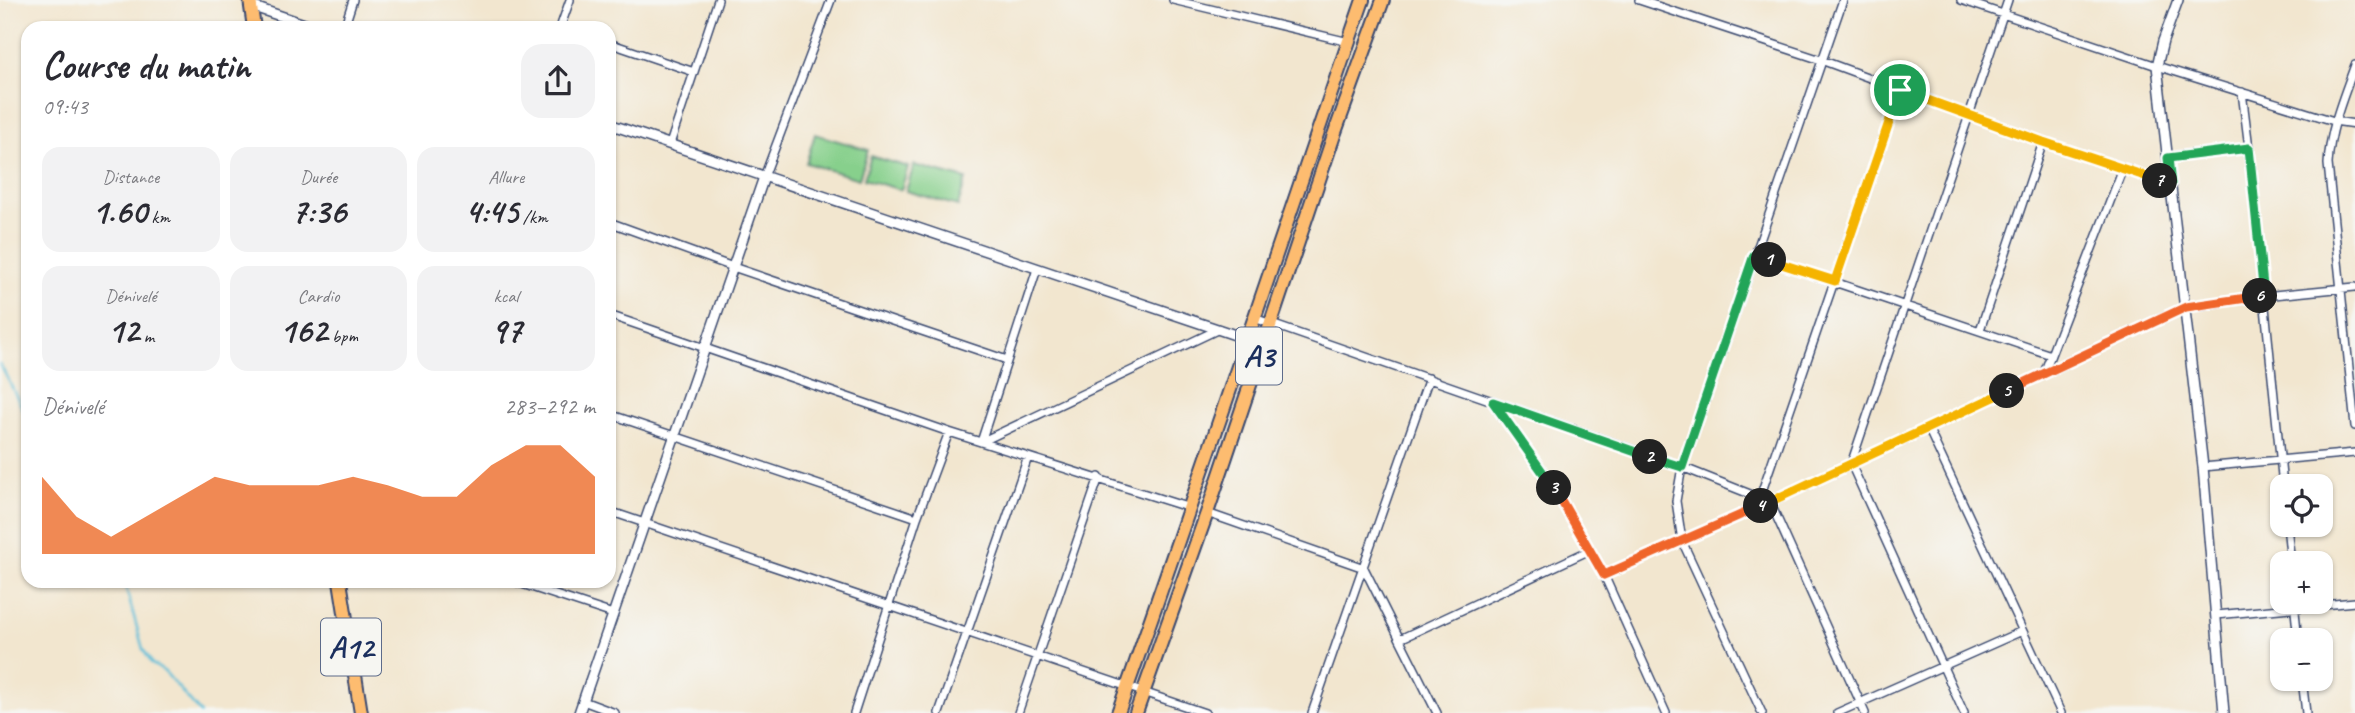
<!DOCTYPE html>
<html lang="fr">
<head>
<meta charset="utf-8">
<style>
  body { margin:0; font-family:Caveat,sans-serif; background:#f2f2f3; color:#2b2b33; height:100vh; display:flex; flex-direction:column; font-size:26px; white-space:nowrap }
  * { box-sizing:border-box; margin:0 }
  p { font-size:23px; color:#7c7c81 }
  .icon { flex:none; width:38px; height:38px; fill:none; stroke:currentColor; stroke-width:2; stroke-linecap:round; stroke-linejoin:round }
  .map { position:relative; flex:1; overflow:hidden }
  .sheet { position:absolute; left:21px; top:21px; width:595px; height:567px; display:flex; flex-direction:column; background:#fff; border-radius:21px; box-shadow:0 2px 5px #0004 }
  .sheet>* { flex:none }
  .controls { position:absolute; left:2270px; top:474px; display:grid; gap:14px }
  .controls a { display:grid; place-items:center; width:63px; height:63px; border-radius:14px; background:#fff; box-shadow:0 2px 5px #0004; font-size:35px }
  .pin { position:absolute; display:grid; place-items:center; width:60px; height:60px; color:#fff; margin:-30px; border:4px solid #fff; border-radius:50%; box-shadow:0 2px 7px #0007 }
  .km { position:absolute; width:35px; height:35px; margin:-18px; border-radius:50%; background:#222; color:#fff; font-size:19px; line-height:35px; text-align:center }
  .round { display:grid; place-items:center; flex:none; width:74px; height:74px; border-radius:21px; background:#f2f2f3 }
  .headline { display:flex; align-items:center; justify-content:space-between; height:119px; padding:0 21px }
  h1 { font-size:38px; font-weight:800; line-height:52px }
  .metrics { display:grid; grid-template-columns:repeat(3,1fr); gap:10px; height:119px; padding:7px 21px }
  .metrics div { display:grid; align-content:center; border-radius:18px; background:#f2f2f3; text-align:center }
  .metrics b { font-size:35px; font-weight:800 }
  .metrics small { font-size:19px; font-weight:400 }
  .metrics p { font-size:19px }
  .chart { height:196px; padding:14px 21px }
  .chart p { display:flex; justify-content:space-between }
  .chart svg { width:100%; height:126px; margin-top:7px; fill:#ea580c; opacity:.7 }
  .map>svg:first-child { display:block }
</style>
</head>
<body>
<div class="map">
<svg width="2355" height="713" viewBox="0 0 2355 713">
  <rect width="100%" height="100%" fill="#f6f6f2"/>
  <filter id="ink" filterUnits="userSpaceOnUse"><feTurbulence type="fractalNoise" baseFrequency=".0143" numOctaves="2"/><feDisplacementMap in="SourceGraphic" scale="14" xChannelSelector="R" yChannelSelector="G"/><feConvolveMatrix kernelMatrix="1 2 1 2 8 2 1 2 1" color-interpolation-filters="sRGB"/></filter>
  <filter id="wash" filterUnits="userSpaceOnUse"><feTurbulence type="fractalNoise" baseFrequency=".00686" numOctaves="4" result="noise"/><feDisplacementMap in="SourceGraphic" scale="28" xChannelSelector="R" yChannelSelector="G"/><feGaussianBlur stdDeviation="1.57" result="paint"/><feColorMatrix in="noise" values="0 0 0 0 0 0 0 0 0 0 0 0 0 0 0 0 0 1.4 0 .05"/><feComposite in="paint" operator="in"/></filter>
  <g filter="url(#wash)">
    <rect width="100%" height="100%" fill="#f2e6cf"/>
    <path fill="#87d08c" stroke="#518075" stroke-width="2" d="M815 134 868 150 859 179 806 163Z
      M871 156 908 167 901 190 864 179Z
      M914 165 966 179 958 206 906 191Z"/>
    <g fill="none" stroke-linecap="round" stroke-linejoin="round">
      <path stroke="#5bbed9" stroke-width="2.5" d="M0 364 28 419
        M124 581 143 649 152 664 165 672 200 713"/>
    </g>
  </g>
  <g filter="url(#ink)">
    <g fill="none" stroke-linecap="round" stroke-linejoin="round">
      <g stroke="#3b4a6f" stroke-width="10">
        <path id="minor" d="M1173 0 1349 42
          M1639 0 1821 60 2043 142 2171 184
          M1961 0 2157 66 2334 121 2355 124
          M344 28 353 0
          M560 28 570 0
          M609 43 694 72
          M2355 65C2343 98 2330 129 2328 164L2355 426
          M670 144 718 0
          M2249 148 2283 486
          M2168 157 2249 148 2242 92
          M764 177 831 0
          M609 222 733 267 1007 360
          M1754 255 2051 355
          M609 315 949 432 1190 508
          M1254 318 1682 467 1770 502 1865 713
          M1980 330 2043 142
          M2044 373 2123 168
          M1493 403 1548 478 1604 575 1666 713
          M609 414 917 518
          M1928 428 2061 713
          M981 442 1219 329
          M981 442 1037 269
          M2203 467 2355 453
          M1760 497 1900 90
          M609 511 1205 713
          M1207 513 1364 568 1437 713
          M2287 525 2291 564
          M1604 575 1770 502 2186 307 2264 296 2355 287
          M513 581 613 614
          M2294 602 2298 640
          M2216 615 2355 602
          M1400 639 1590 550
          M2302 679 2306 713
          M583 701 615 713
          M854 713 917 518 949 432
          M939 713 1028 457
          M1018 713 1099 477
          M1312 713 1429 378
          M1762 713 1682 541 1676 501 1682 467 1843 0
          M1837 713 2022 631
          M1964 713 1851 464 2008 0"/>
      </g>
      <g stroke="#3b4a6f" stroke-width="12">
        <path id="tertiary" d="M2178 0 2163 41 2157 66 2203 467 2224 713
          M251 6 316 28
          M609 124 1247 339
          M579 713 764 177"/>
      </g>
      <g stroke="#3b4a6f" stroke-width="16">
        <path id="primary" d="M250 0 254 28
          M340 581 361 713"/>
      </g>
      <g stroke="#3b4a6f" stroke-width="16">
        <path id="trunk" d="M1118 713C1202 476 1281 238 1363 0
          M1136 713 1207 513 1334 135 1383 0"/>
      </g>
      <use href="#minor" stroke="#fff" stroke-width="7"/>
      <use href="#tertiary" stroke="#fff" stroke-width="9"/>
      <use href="#primary" stroke="#fdbc70" stroke-width="12"/>
      <use href="#trunk" stroke="#fdbc70" stroke-width="12"/>
    </g>
  </g>
  <g fill="none" stroke-linecap="round" stroke-linejoin="round" filter="url(#ink)">
    <g stroke="#fff" stroke-width="14">
      <path id="split-1" d="M1769 260 1835 281 1900 90"/>
    </g>
    <g stroke="#fff" stroke-width="14">
      <path id="split-2" d="M1650 457 1682 467 1754 255 1769 260"/>
    </g>
    <g stroke="#fff" stroke-width="14">
      <path id="split-3" d="M1554 488 1493 402 1650 457"/>
    </g>
    <g stroke="#fff" stroke-width="14">
      <path id="split-4" d="M1554 488 1604 575 1761 506"/>
    </g>
    <g stroke="#fff" stroke-width="14">
      <path id="split-5" d="M1761 506 2007 391"/>
    </g>
    <g stroke="#fff" stroke-width="14">
      <path id="split-6" d="M2007 391 2186 307 2260 296"/>
    </g>
    <g stroke="#fff" stroke-width="14">
      <path id="split-7" d="M2160 181 2171 184 2168 158 2249 148 2264 296H2260"/>
    </g>
    <g stroke="#fff" stroke-width="14">
      <path id="split-8" d="M1900 90 2043 142 2160 181"/>
    </g>
    <use href="#split-1" stroke="#f5b400" stroke-width="9"/>
    <use href="#split-2" stroke="#22a559" stroke-width="9"/>
    <use href="#split-3" stroke="#22a559" stroke-width="9"/>
    <use href="#split-4" stroke="#f0652b" stroke-width="9"/>
    <use href="#split-5" stroke="#f5b400" stroke-width="9"/>
    <use href="#split-6" stroke="#f0652b" stroke-width="9"/>
    <use href="#split-7" stroke="#22a559" stroke-width="9"/>
    <use href="#split-8" stroke="#f5b400" stroke-width="9"/>
  </g>
  <g text-anchor="middle" stroke-width="6" stroke-linejoin="round" paint-order="stroke">
    <g fill="#f6f6f2" stroke="#5d6b8a" stroke-width="2">
      <rect x="1236" y="327.5" width="46" height="57" rx="5"/>
      <rect x="321" y="618.5" width="60" height="57" rx="5"/>
    </g>
    <g font-size="32" font-weight="bold" fill="#1b2f5e">
      <text x="1259" y="367">A3</text>
      <text x="351" y="658">A12</text>
    </g>
  </g>
</svg>
<div class="controls">
<a><svg class="icon" aria-label="locate" viewBox="0 0 24 24"><circle cx="12" cy="12" r="6"/><path d="M12 2v4M12 18v4M2 12h4M18 12h4"/></svg></a>
<a>+</a>
<a>−</a>
</div>
<div class="pin" style="left:1900px;top:90px;background:#1e9e55"><svg class="icon" aria-label="arrive" viewBox="0 0 24 24"><path d="M6 21V4h12l-3 4 3 4H6"/></svg></div>
<b class="km" style="left:1769px;top:260px">1</b>
<b class="km" style="left:1650px;top:457px">2</b>
<b class="km" style="left:1554px;top:488px">3</b>
<b class="km" style="left:1761px;top:506px">4</b>
<b class="km" style="left:2007px;top:391px">5</b>
<b class="km" style="left:2260px;top:296px">6</b>
<b class="km" style="left:2160px;top:181px">7</b>
<section class="sheet">
<div class="headline"><div><h1>Course du matin</h1><p>09:43</p></div><a class="round"><svg class="icon" aria-label="share" viewBox="0 0 24 24"><path d="M12 15V3M7 8l5-5 5 5M5 13v7h14v-7"/></svg></a></div>
<div class="metrics">
<div><p>Distance</p><b>1.60<small> km</small></b></div>
<div><p>Durée</p><b>7:36</b></div>
<div><p>Allure</p><b>4:45<small> /km</small></b></div>
</div>
<div class="metrics">
<div><p>Dénivelé</p><b>12<small> m</small></b></div>
<div><p>Cardio</p><b>162<small> bpm</small></b></div>
<div><p>kcal</p><b>97</b></div>
</div>
<div class="chart"><p><span>Dénivelé</span>283–292 m</p>
<svg viewBox="0 0 160 44" preserveAspectRatio="none"><path d="M0 44V17L10 31L20 38L30 31L40 24L50 17L60 20L70 20L80 20L90 17L100 20L110 24L120 24L130 13L140 6L150 6L160 17V44z"/></svg>
</div>
</section>
</div>
</body>
</html>
